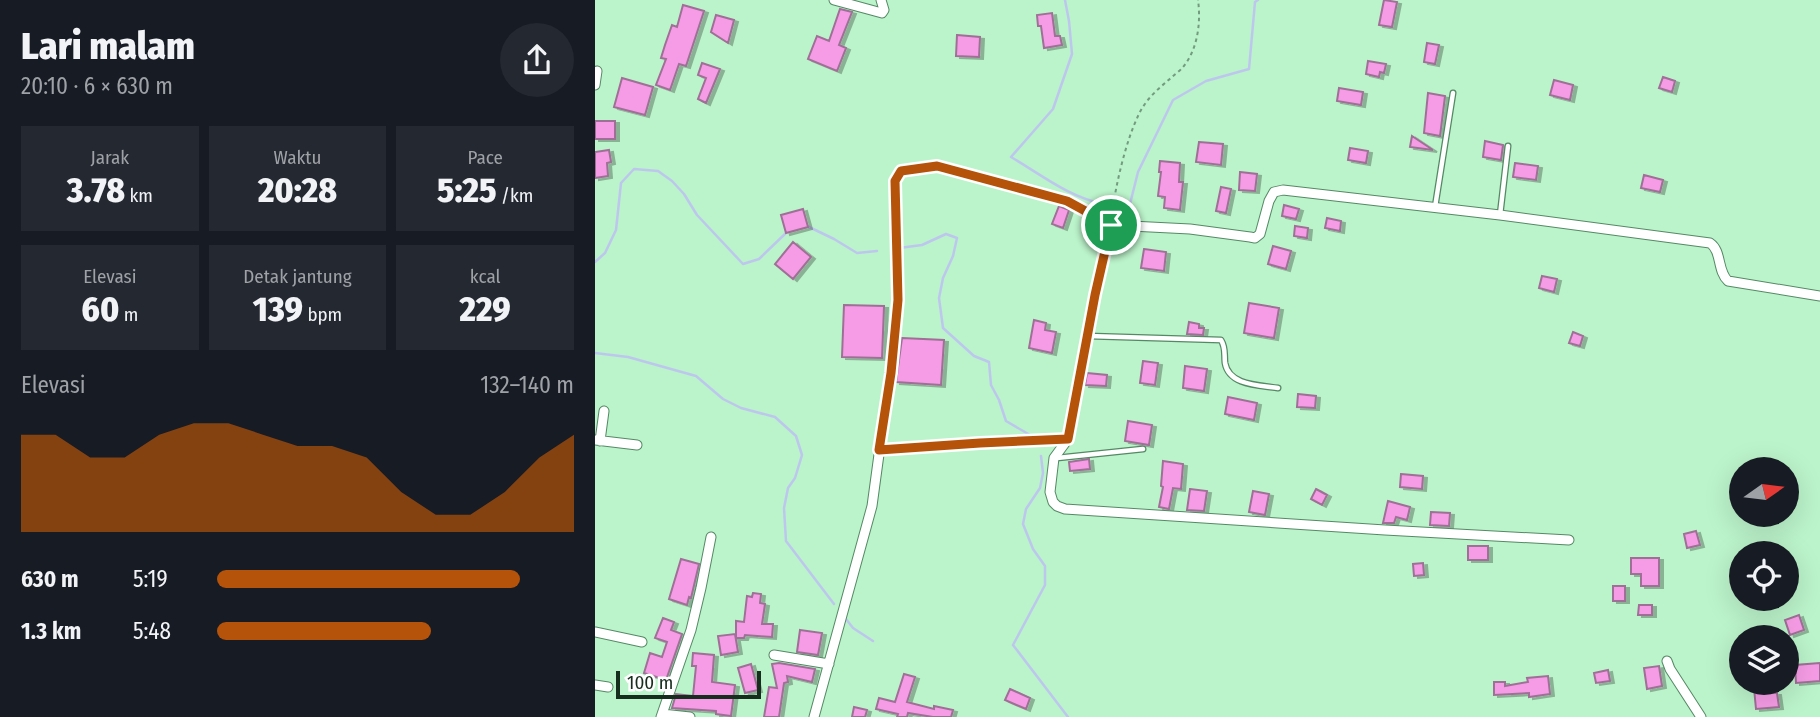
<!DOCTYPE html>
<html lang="id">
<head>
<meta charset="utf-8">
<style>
  body { margin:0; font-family:"Fira Sans Condensed",sans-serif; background:#242831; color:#f1f3f6; height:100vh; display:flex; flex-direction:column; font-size:26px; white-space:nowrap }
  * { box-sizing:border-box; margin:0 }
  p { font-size:23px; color:#9ea1a6 }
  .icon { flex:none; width:38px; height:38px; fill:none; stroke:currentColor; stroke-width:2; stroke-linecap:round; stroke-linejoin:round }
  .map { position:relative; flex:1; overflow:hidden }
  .panel { display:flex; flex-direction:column; background:#171b24; width:595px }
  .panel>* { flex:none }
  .needle { width:46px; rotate:76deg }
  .buttons { position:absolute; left:1134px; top:457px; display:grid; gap:14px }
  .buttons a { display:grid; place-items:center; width:70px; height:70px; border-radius:50%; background:#171b24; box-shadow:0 7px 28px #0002; font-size:35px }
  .scale { position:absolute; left:21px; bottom:18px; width:145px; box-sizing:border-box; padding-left:7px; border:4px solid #172d1e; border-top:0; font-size:19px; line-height:24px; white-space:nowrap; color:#172d1e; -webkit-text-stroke:5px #fff; paint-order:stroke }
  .pin { position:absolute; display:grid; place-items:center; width:60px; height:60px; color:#fff; margin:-30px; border:4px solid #fff; border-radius:50%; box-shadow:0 2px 7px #0007 }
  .round { display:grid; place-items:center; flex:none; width:74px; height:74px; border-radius:37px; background:#242831 }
  .overview { display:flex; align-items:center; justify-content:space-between; height:119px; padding:0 21px }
  h1 { font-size:38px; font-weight:800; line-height:52px }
  .stats { display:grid; grid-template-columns:repeat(3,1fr); gap:10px; height:119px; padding:7px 21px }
  .stats div { display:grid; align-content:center; border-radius:0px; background:#242831; text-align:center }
  .stats b { font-size:35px; font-weight:800 }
  .stats small { font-size:19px; font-weight:400 }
  .stats p { font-size:19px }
  .chart { height:196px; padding:14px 21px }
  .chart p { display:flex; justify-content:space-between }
  .chart svg { width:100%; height:126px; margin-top:7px; fill:#b45309; opacity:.7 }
  ul { padding:0 21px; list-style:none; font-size:23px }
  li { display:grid; grid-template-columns:112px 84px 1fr; align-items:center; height:52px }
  li i { height:18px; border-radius:9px; background:#b45309 }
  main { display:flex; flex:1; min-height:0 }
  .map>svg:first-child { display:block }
</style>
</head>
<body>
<main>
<section class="panel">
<div class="overview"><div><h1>Lari malam</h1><p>20:10 · 6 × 630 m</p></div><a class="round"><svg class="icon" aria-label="share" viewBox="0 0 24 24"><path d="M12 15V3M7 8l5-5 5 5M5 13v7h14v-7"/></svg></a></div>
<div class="stats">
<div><p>Jarak</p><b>3.78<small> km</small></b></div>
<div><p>Waktu</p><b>20:28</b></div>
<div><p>Pace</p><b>5:25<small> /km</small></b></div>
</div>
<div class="stats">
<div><p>Elevasi</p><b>60<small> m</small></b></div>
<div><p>Detak jantung</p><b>139<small> bpm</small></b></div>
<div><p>kcal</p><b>229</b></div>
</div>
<div class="chart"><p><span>Elevasi</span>132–140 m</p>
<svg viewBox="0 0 160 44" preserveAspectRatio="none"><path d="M0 44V10L10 10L20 18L30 18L40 10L50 6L60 6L70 10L80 14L90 14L100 18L110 30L120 38L130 38L140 30L150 18L160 10V44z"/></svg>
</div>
<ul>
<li><b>630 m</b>5:19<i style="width:85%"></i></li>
<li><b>1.3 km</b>5:48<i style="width:60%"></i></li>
</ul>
</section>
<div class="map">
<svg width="1225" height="717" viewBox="0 0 1225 717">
  <defs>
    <filter id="shadow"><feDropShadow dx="4" dy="2" stdDeviation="0" flood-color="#0004"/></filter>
  </defs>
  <rect width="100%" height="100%" fill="#bbf3ca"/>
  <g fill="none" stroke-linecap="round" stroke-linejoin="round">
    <path stroke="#bdc7ee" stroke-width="2.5" d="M470 0 474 21 477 54 458 109 416 157C445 174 475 198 509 204
      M523 207 534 208 543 172 578 100 611 81 654 69 660 2 663 0
      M212 226 239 239 262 253 282 251
      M304 248 327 245 351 234 362 238 358 256 348 278 344 298 348 328 379 356 394 362 396 385 404 400 411 421 435 435 437 439
      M0 262 10 253 21 230 26 183 39 169 63 171 77 181 89 194 102 215 148 264 164 259 192 232
      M0 353 33 357 101 376 128 399 146 408 180 417 201 436 207 455 200 478 193 488 189 508 191 541 239 604
      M446 456 448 473 445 488 431 509 428 524 438 549 450 566V585L418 645 473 717
      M251 619 258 628 278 641"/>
  </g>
  <path fill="#f69ce6" stroke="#9f7096" stroke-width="2" filter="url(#shadow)" d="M789 0 802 2 797 27 784 25Z
    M88 5 109 11 91 66 84 64 75 90 61 85 71 59 66 58 70 45 77 25 82 27Z
    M245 9 257 12 244 45 251 48 242 71 213 59 222 36 234 41Z
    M457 13 460 36H465L467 45 449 48 446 26H443L442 15Z
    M121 15 139 20 133 43 116 32Z
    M362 35 385 37 384 57 361 56Z
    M832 43 844 45 840 64 829 62Z
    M773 61 791 64 789 73 785 72 784 77 771 74Z
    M107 63 125 69 111 103 103 99 111 78 103 75Z
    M1068 77 1080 81 1077 92 1064 88Z
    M27 78 58 87 50 115 19 107Z
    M959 80 978 85 975 100 955 95Z
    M744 88 768 92 766 105 742 101Z
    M833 93 850 96 845 136 829 133Z
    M0 121H20V139H0Z
    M817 136 838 150 815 147Z
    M890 141 908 145 906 160 888 157Z
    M604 142 628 144 626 165 601 162Z
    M755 148 773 151 771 163 753 160Z
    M14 150 16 162 12 163 13 176 0 178V152Z
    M565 161 585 163 584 182H588L585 210 569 208 570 197 563 196 566 172H564Z
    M920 163 943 166 941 180 918 177Z
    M645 172 662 174 660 191 644 190Z
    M1049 175 1068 180 1065 192 1046 188Z
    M626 187 636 189 631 213 621 211Z
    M689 205 704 209 701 219 687 216Z
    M464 206 474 210 468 228 457 224Z
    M208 209 213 227 191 233 186 215Z
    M732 218 746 221 745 231 730 228Z
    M700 226 713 228 712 238 699 236Z
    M198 242 216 257 198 279 180 264Z
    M678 246 696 251 691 269 673 264Z
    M549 249 571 252 569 271 546 268Z
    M947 276 962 279 959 292 944 288Z
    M654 303 684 308 679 338 649 333Z
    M249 305 289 306 287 358 247 357Z
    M439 320 451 323 450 330 461 332 457 353 434 348Z
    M594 322 604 324V328H609L608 335 592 334Z
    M978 332 988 336 985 346 974 343Z
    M307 338 349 340 346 385 301 382Z
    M548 361 563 363 560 385 545 383Z
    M590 366 612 369 609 391 588 388Z
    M492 373 512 375 511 386 490 385Z
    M703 394 721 396 720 408 702 407Z
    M633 397 662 403 659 420 630 414Z
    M533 421 557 425 554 445 530 441Z
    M494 459 495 469 475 471 474 462Z
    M568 461 588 464 586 489 578 488 574 509 564 507 568 487 566 486Z
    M806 474 828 476 827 489 805 487Z
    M595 489 612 491 609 511 592 510Z
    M721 489 732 495 727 505 716 499Z
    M658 491 674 494 670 515 654 512Z
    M793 501 815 507 812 520 801 517 799 523H788Z
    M836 512 855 513 854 526 835 525Z
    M1101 531 1105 545 1092 548 1089 534Z
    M873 546H893V560H873Z
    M1036 558H1064V586H1046V574H1036Z
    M86 559 104 564 96 598 94 597 92 605 74 599Z
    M828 563 829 575 819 576 818 564Z
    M1018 586H1030V601H1018Z
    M158 593 166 594 165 603 170 604 167 624H178L177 637 150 635 149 638H141V621L149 622 152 596 157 597Z
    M1044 605H1057V615H1043Z
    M1204 615 1209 630 1195 635 1190 620Z
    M68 618 79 622 76 630 87 634 71 680 49 673 55 653 67 657 72 642 60 638Z
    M205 630 227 633 223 655 202 652Z
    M140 634 143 652 126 655 123 636Z
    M98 653 119 655 117 682 140 685 136 716 121 714V711L77 708 81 694 98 696 101 666H97Z
    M184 663 220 669 217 682 192 676 193 682 189 683 184 717H169L174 687 182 688 177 664Z
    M1225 663V681L1201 683 1200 665Z
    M156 664 163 690 150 693 143 668Z
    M1064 666 1067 686 1052 689 1049 668Z
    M1013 670 1015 681 1001 683 999 673Z
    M309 674 320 677 312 702 339 709V706L358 710 356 717H338L313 713 312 717H302L303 714 281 709 284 698 300 702Z
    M953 676 955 694 934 697V693L899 695V682H910V686L933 682 932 678Z
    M1174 687V693H1182L1184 707 1161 709 1159 688Z
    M415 689 435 698 431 709 410 700Z
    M259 707 272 710 270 717H257Z"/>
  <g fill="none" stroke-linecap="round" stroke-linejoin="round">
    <g stroke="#548965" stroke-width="7">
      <path id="lane" d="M840 207 858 93
        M905 215 913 146
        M493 336 626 340C631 348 629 354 630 363 634 386 665 385 683 388
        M462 458 548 449"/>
    </g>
    <g stroke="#548965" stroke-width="11">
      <path id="street" d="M239 0 287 13 289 10 286 0
        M0 85 2 71
        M516 225 500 295 473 439 459 458 455 492 458 502 462 506 470 509 790 530 974 540
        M0 440 42 445
        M5 441 9 411
        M284 450 385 443 473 439
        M0 632 47 642
        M179 655 234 664
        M1072 661 1075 669 1106 717
        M0 685 13 687
        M67 714 95 717
        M66 717 96 630 106 588 116 537
        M219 717 277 506 300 336 303 300 301 181 306 171 342 166 375 174 472 201 516 225 595 229 655 237 660 238 665 234 674 201 679 192 688 190 905 215 1115 243C1127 251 1122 271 1133 281L1225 296"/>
    </g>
    <path stroke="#739c7f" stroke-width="2" stroke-dasharray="3.5 3.5" stroke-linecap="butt" d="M517 213C521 184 531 140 544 114 551 99 564 88 576 78 580 74 585 71 588 67 603 49 606 22 603 0"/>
    <use href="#lane" stroke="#fff" stroke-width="4.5"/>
    <use href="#street" stroke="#fff" stroke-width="9"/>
  </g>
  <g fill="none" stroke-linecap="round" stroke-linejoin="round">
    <g stroke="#fff" stroke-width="14">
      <path id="route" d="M342 166 472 201 516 225 500 295 473 439 385 443 284 450 296 373 303 300 300 181 306 171Z"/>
    </g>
    <use href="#route" stroke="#b45309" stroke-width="9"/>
  </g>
</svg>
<div class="buttons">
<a><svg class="needle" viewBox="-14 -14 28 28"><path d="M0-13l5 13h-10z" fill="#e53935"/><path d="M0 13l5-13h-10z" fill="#9ea1a6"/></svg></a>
<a><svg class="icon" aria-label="locate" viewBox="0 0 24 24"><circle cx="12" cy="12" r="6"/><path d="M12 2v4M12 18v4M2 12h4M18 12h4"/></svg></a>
<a><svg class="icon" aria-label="layers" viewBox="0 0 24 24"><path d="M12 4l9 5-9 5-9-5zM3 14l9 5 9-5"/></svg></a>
</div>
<div class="scale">100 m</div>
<div class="pin" style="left:516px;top:225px;background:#1e9e55"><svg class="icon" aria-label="arrive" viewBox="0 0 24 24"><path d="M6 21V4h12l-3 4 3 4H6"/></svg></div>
</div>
</main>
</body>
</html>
